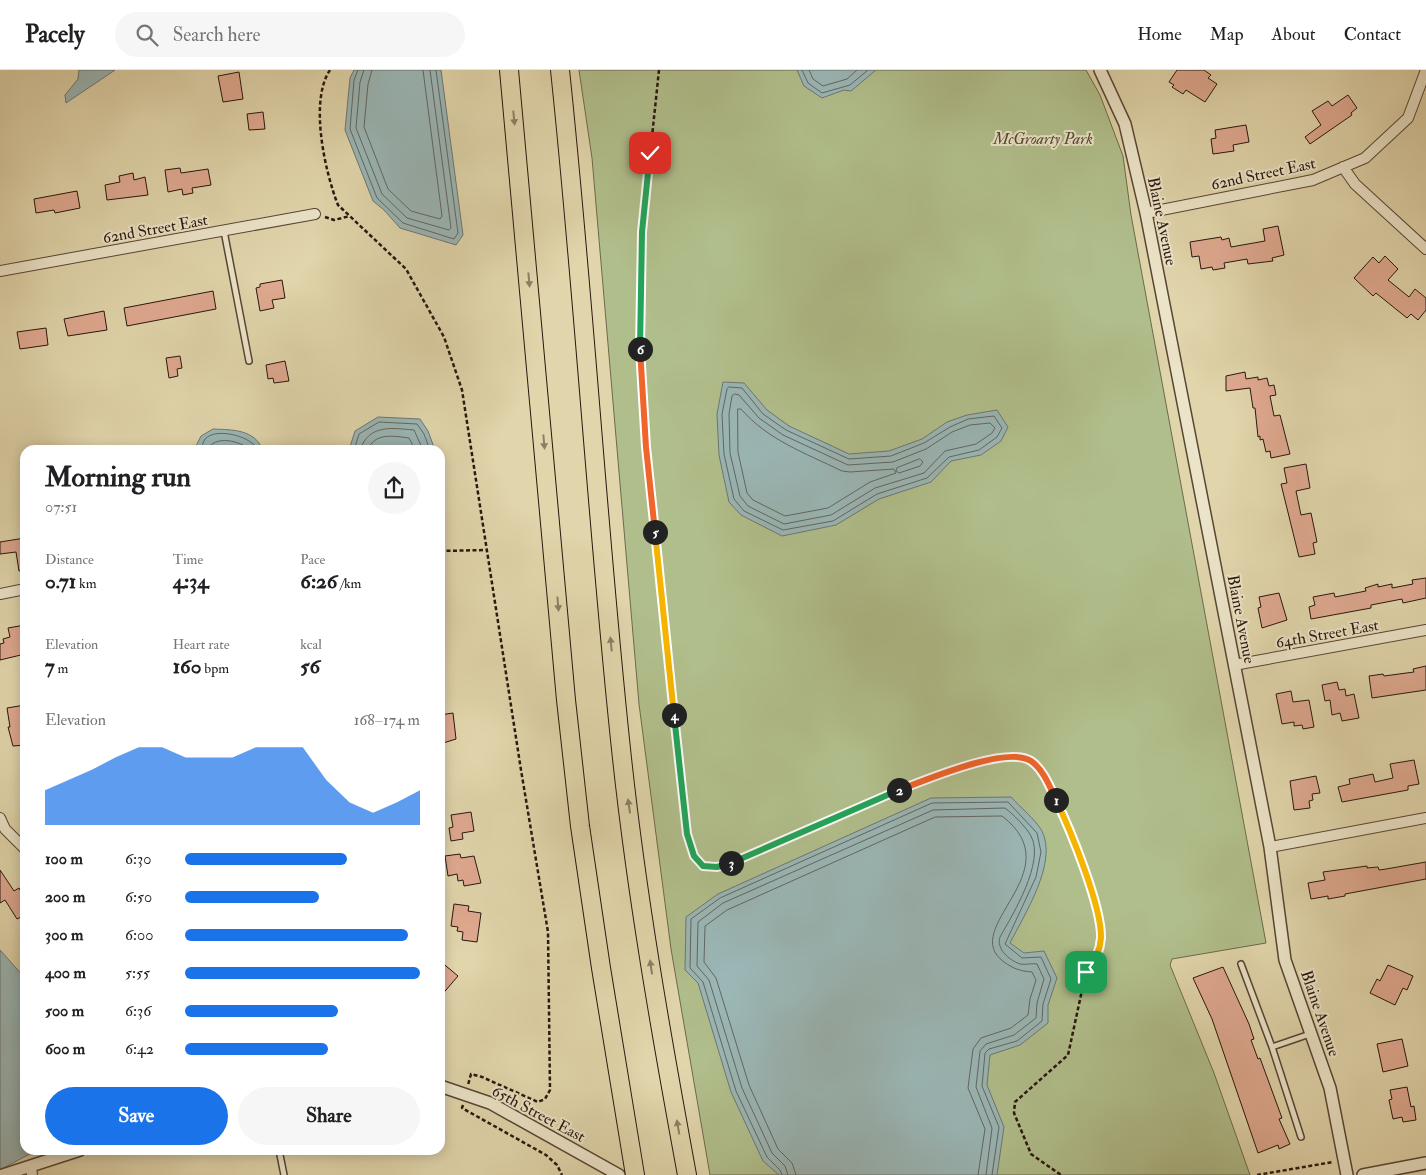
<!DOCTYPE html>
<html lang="en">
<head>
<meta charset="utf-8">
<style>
  body { margin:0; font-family:"IM FELL Double Pica",serif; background:#f6f6f6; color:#202124; height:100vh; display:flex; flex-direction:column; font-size:19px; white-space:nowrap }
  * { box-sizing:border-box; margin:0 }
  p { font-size:16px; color:#757577 }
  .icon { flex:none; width:28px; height:28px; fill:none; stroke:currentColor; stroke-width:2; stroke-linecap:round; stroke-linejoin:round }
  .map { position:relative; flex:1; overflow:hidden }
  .drawer { position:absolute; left:20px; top:375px; width:425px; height:710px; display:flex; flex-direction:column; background:#fff; border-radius:15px; box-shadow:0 2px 12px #0003 }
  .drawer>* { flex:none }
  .pin { position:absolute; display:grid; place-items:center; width:42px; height:42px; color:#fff; margin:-21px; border-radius:10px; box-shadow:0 2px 8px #0006 }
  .km { position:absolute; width:25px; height:25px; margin:-12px; border-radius:50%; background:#222; color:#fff; font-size:14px; line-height:25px; text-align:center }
  .round { display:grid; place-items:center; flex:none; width:52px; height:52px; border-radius:26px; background:#f6f6f6 }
  .head { display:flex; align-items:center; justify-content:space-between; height:85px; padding:0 25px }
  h1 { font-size:28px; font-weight:700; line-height:38px }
  .metrics { display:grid; grid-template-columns:repeat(3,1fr); gap:8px; height:85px; padding:5px 25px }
  .metrics div { display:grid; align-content:center }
  .metrics b { font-size:21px; font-weight:700 }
  .metrics small { font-size:14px; font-weight:400 }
  .metrics p { font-size:14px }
  .chart { height:140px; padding:10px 25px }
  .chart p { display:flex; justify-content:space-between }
  .chart svg { width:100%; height:90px; margin-top:5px; fill:#1a73e8; opacity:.7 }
  .cta { display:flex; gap:10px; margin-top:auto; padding:10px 25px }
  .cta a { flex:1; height:58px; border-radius:30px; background:#1a73e8; color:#fff; font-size:20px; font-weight:700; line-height:58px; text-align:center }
  .cta a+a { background:#f6f6f6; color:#202124 }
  ul { padding:0 25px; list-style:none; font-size:16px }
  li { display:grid; grid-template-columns:80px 60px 1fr; align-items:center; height:38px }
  li i { height:12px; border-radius:6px; background:#1a73e8 }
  header { display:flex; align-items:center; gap:30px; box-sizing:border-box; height:70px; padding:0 25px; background:#fff; border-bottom:1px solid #e0e0e0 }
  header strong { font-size:24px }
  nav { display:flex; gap:28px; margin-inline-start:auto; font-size:18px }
  .search { width:350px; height:45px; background:#f6f6f6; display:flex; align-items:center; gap:12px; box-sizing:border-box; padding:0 18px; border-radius:28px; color:#757577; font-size:19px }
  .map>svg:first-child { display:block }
</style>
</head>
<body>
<header>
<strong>Pacely</strong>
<div class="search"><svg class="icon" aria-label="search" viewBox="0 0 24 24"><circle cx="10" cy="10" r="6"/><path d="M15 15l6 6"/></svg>Search here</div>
<nav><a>Home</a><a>Map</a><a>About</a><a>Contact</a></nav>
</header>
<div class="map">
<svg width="1426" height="1105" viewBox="0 0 1426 1105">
  <rect width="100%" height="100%" fill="#e1d5ab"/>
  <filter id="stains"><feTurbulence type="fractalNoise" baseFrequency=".004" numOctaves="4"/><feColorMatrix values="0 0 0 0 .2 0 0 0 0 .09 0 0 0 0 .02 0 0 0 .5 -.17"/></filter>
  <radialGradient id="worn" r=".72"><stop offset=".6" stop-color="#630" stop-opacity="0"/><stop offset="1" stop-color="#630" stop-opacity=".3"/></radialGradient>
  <path fill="#b0be8b" stroke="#6c6a4c" d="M579 0H1086L1100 25 1123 86 1131 145 1266 873 1172 889 1170 895 1214 1003 1250 1105H710L671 879 639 634 592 88Z"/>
  <path fill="#9ab6b5" stroke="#6d7672" d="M79 0H115L66 33 65 25 78 9Z
    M354 0H441L463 165 456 175 400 158 384 140 373 131 345 60 350 8Z
    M797 0H876L851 21 844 20 822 28 804 16Z
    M723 312 744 313 767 340 789 356 849 384 889 381 922 369 947 352 967 345 997 340 1008 357 1001 371 981 385 951 391 931 412 879 429 836 455 782 466 741 445 729 432 719 385 717 344Z
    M378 347 420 349 428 361 435 380H349L355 361Z
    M213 359C233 360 254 359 263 380H194L201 366Z
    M1011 727C1020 737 1035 749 1042 761 1058 793 1024 845 1010 873L1024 883 1044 881 1057 908 1048 935V953L1020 975 990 985 987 1015 1004 1057 997 1105H779L763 1091 731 1022 698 913 685 900 686 847 718 824 931 728Z
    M0 880 25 908V1080H37L0 1100Z"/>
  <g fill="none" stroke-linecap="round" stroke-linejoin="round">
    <path stroke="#626662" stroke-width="1" d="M358 0 354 10 350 59 377 128 403 153 454 169 458 163 436 0
      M364 0 360 12 356 58 382 124 407 148 449 160 451 158 430 0
      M372 0 368 14 364 57 388 119 411 141 440 149 442 146 423 0
      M802 0 808 13 822 23 850 15 868 0
      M809 0 813 9 823 16 847 9 857 0
      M729 317 742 318 763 344 786 360 849 389 891 386 924 373 950 357 968 349 994 346 1002 358 997 367 979 380 949 387 927 408 877 424 833 451 783 460 744 441 734 429 724 384 722 344 727 319Z
      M735 324 739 325 759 348 783 365 848 395 893 392 926 379 952 362 970 355 990 353 995 358 992 363 976 374 945 381 924 403 875 418 831 445 784 454 748 436 740 426 730 383 729 344 732 326Z
      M738 339H741C768 370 805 383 842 401L850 402 894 399 896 403 870 412 828 438 785 446 753 430 747 423 738 382Z
      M200 380C202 377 203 372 205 369 216 357 252 366 258 380
      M207 380C215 364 240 371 251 380
      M354 380 359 364 379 352 417 354 424 364 430 380
      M360 380C369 354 391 358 414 360L423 380
      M368 380C374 362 394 366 409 368L415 380
      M920 389 923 392 920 396 899 403 896 401 897 398Z
      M782 1105 780 1100 767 1087 736 1021 703 912 690 898 691 849 720 828 932 733 1008 732 1037 763 1041 782 1036 807 1005 874 1022 888 1041 887 1051 909 1043 934 1042 951 1017 971 989 979 985 983 982 1016 999 1057 992 1105
      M788 1105 785 1096 772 1083 742 1018 709 910 697 896 698 852 723 833 933 740 1005 738C1013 744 1026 757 1031 766 1045 792 1013 844 1000 867 996 879 1009 890 1020 894 1026 895 1032 893 1037 894L1044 909 1037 933 1036 948 1014 965 986 974 980 981 976 1017 992 1058 986 1105
      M796 1105 792 1093 778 1079 749 1015 716 908 704 892 705 856 727 840 935 747 1002 746C1074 801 957 858 1004 892 1014 899 1020 901 1032 902L1036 910 1030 929 1028 945 1011 958 981 968 973 979 968 1018 985 1059 978 1105"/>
  </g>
  <path fill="#dfa990" stroke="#29160e" d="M1177 0H1204L1211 5 1208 8 1217 14 1205 32 1186 20 1183 24 1172 17 1174 15 1169 12Z
    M239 2 243 29 223 32 218 6Z
    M1348 25 1357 38 1351 43 1352 45 1310 74 1305 67 1321 55 1312 41 1328 31 1332 36Z
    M263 42 265 59 249 60 247 44Z
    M1246 55 1249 72 1233 75 1234 81 1213 84 1211 69 1216 68 1215 60Z
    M180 98 181 103 208 99 211 115 192 118 193 123 183 125 182 119 168 122 165 100Z
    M133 103 134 110 145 107 148 125 107 130 105 115 120 112 119 106Z
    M77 121 80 138 55 143 54 140 36 143 34 129Z
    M1278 156 1284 185 1272 188 1273 191 1248 194 1247 189 1224 193 1225 198 1213 200 1212 197 1201 199 1199 186 1192 187 1190 172 1221 167 1222 170 1229 168 1231 177 1265 171 1263 159Z
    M1385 186 1398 199 1388 210 1409 227 1415 219 1426 228V240L1418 250 1411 244 1407 248 1376 223 1373 226 1354 208 1373 187 1379 193Z
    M282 210 285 228 272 230 274 238 260 241 256 218 260 217V214Z
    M213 221 216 239 127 256 124 238Z
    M104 241 107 260 68 266 64 249Z
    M46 258 48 275 20 279 17 262Z
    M180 286 182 298 177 299 178 306 169 308 166 288Z
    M285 291 289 311 274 313 273 308 268 309 266 295Z
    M1245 302 1246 309 1258 307V310L1267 308 1269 316 1274 315 1276 325 1270 326 1274 346 1280 345 1290 384 1271 388 1270 381 1266 382 1263 369 1260 370V366L1258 367 1255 338H1253L1250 318 1226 321V306Z
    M1306 394 1310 418 1296 421 1301 445 1311 443 1317 472 1313 473 1315 484 1299 487 1281 414 1287 413 1284 398Z
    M25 468V501H19L16 482 0 484V472Z
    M1426 508V528L1403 533 1402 529 1371 535V538L1311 549 1309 537 1315 535 1313 527 1334 523 1335 527 1366 521 1365 518 1378 514V517L1392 514V518L1413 514 1412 510Z
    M1279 523 1287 550 1262 558 1258 538 1261 537 1259 527Z
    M25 555V570H22L25 584 0 590V574L4 573 3 569 10 567 8 558Z
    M1426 596V620L1372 628 1369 606 1383 604 1384 606 1414 602 1413 599Z
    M1337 612 1339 620 1345 619 1346 626 1354 624 1359 648 1342 651 1340 643 1332 645 1330 630 1325 631 1322 615Z
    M1291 621 1293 632 1309 630 1314 657 1303 659 1302 655 1294 656V652L1282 654 1276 624Z
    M25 635V675L13 676 8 657H10L7 638Z
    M453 643 456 669 440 674V645Z
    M1414 690 1419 714 1408 716V720L1342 732 1338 717 1350 714 1349 709 1373 704 1375 712 1393 708 1390 694Z
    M1316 706 1320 723 1312 724 1313 730 1309 731 1310 738 1294 740 1290 711Z
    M471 742 474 761 462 763 463 769 451 771 449 758 453 757 451 745Z
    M460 784 461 788 474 786 481 813 464 816 463 810 458 811 457 804 448 806 445 786Z
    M1426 792V809L1345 824V826L1328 829V826L1311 829 1308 813 1325 810 1323 802 1367 796V798L1378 797 1379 800 1386 799Z
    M0 800 14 821 19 818 25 829V845L17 849 5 830 0 833Z
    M454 834 469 836 468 841 481 843 477 872 462 870 463 862 457 861 458 857 451 856Z
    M440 891 458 906 440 927Z
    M1388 895 1413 906 1407 920 1403 918 1395 935 1370 923 1377 909 1380 911Z
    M1223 897 1249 954 1254 969 1251 970 1258 989 1260 988 1282 1048 1279 1049 1290 1074 1279 1079 1278 1075 1258 1083 1212 949 1193 908Z
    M1402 969 1408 996 1383 1002 1377 974Z
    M1407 1017 1411 1037 1414 1036 1416 1050 1403 1052 1402 1047 1393 1049 1389 1030 1392 1029 1390 1020Z"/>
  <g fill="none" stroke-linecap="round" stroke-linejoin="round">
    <g stroke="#574635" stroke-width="8">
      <path id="service" d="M224 161 249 291
        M1241 894 1272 977 1310 964
        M1272 977 1301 1067
        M279 1080 284 1105"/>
    </g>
    <g stroke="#574635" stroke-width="12">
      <path id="minor" d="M1343 97 1355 114 1426 179
        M1146 143 1313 110 1365 88 1408 48 1426 0
        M0 201 315 144
        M0 524 25 519
        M1234 595 1426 560
        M0 748 5 759 25 779
        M1270 777 1426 748
        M31 1097 32 1105"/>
    </g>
    <g stroke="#574635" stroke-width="14">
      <path id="tertiary" d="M1100 0 1125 54 1146 143 1270 777 1285 890 1330 1018 1347 1105
        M440 1016 490 1033 619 1105
        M3 1105 80 1080
        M1363 1105 1426 1093"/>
    </g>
    <g stroke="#29160e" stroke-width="20">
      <path id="motorway" d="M509 0 566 630 580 756 601 898 635 1105
        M560 0C584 226 597 453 621 679 636 822 661 964 687 1105"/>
    </g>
    <path stroke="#29160e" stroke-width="2.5" stroke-dasharray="4 2.5" stroke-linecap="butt" d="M330 0C309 31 325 102 338 135L406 199 444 267 462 320 521 700 548 862 550 1020 545 1029 538 1032 482 1007 471 1004 468 1015
      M659 0 642 162 640 284 646 377 687 764C697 800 703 801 738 791 784 772 993 668 1031 691 1052 704 1073 771 1082 795 1094 829 1113 871 1086 902L1068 985 1015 1032 1014 1043 1031 1084 1061 1105
      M325 147 334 150 350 146
      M440 481 486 480
      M463 1035 462 1038 546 1085 557 1095 562 1105
      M1257 1105 1333 1092"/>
    <use href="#service" stroke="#ece4c8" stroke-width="5"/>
    <use href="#minor" stroke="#ece4c8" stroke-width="10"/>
    <use href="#tertiary" stroke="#ece4c8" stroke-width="11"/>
    <use href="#motorway" stroke="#e1d5ab" stroke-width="18"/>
  </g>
  <defs><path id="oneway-solid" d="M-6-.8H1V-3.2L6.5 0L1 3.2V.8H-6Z" transform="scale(1.25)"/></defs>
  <g fill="#8e7f64">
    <use href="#oneway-solid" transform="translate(514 48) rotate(84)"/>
    <use href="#oneway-solid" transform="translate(529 210) rotate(85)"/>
    <use href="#oneway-solid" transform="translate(544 372) rotate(85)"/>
    <use href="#oneway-solid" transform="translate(558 534) rotate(85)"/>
    <use href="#oneway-solid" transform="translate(611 574) rotate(-96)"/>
    <use href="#oneway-solid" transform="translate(629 736) rotate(-98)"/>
    <use href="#oneway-solid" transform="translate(651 897) rotate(-98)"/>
    <use href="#oneway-solid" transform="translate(678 1057) rotate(-100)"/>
  </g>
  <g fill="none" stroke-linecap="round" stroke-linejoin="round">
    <g stroke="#fff" stroke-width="10">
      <path id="split-1" d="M1056 730C1070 759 1102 837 1101 868 1100 881 1095 892 1086 902"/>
    </g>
    <g stroke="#fff" stroke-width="10">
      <path id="split-2" d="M899 720C926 710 1007 675 1031 691 1043 699 1050 717 1056 730"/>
    </g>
    <g stroke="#fff" stroke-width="10">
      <path id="split-3" d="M731 793 899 720"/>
    </g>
    <g stroke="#fff" stroke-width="10">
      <path id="split-4" d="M674 645 687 764 694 786 703 796 717 797 731 793"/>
    </g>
    <g stroke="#fff" stroke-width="10">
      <path id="split-5" d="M655 462 674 645"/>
    </g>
    <g stroke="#fff" stroke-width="10">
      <path id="split-6" d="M640 279 646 377 655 462"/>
    </g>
    <g stroke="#fff" stroke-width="10">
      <path id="split-7" d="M640 279 642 162 650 83"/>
    </g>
    <use href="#split-1" stroke="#f5b400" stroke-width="6"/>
    <use href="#split-2" stroke="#f0652b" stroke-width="6"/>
    <use href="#split-3" stroke="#22a559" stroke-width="6"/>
    <use href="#split-4" stroke="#22a559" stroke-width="6"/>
    <use href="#split-5" stroke="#f5b400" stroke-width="6"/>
    <use href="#split-6" stroke="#f0652b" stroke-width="6"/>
    <use href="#split-7" stroke="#22a559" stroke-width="6"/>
  </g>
  <g text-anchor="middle" stroke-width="4" stroke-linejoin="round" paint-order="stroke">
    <g font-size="16" font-style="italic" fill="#524834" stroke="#ece4c8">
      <text x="1043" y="74">McGroarty Park</text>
    </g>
    <g font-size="16" fill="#29160e" stroke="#ece4c8">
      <text transform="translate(1263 103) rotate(-12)" y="6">62nd Street East</text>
      <text transform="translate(1163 151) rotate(78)" y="6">Blaine Avenue</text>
      <text transform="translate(155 158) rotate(-10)" y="6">62nd Street East</text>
      <text transform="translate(1242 549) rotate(79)" y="6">Blaine Avenue</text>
      <text transform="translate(1327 563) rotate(-10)" y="6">64th Street East</text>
      <text transform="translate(1321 943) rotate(71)" y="6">Blaine Avenue</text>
      <text transform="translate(539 1043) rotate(28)" y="6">65th Street East</text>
    </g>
  </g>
  <rect width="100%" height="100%" filter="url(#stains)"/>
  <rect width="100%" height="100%" fill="url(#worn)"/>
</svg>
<div class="pin" style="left:1086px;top:902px;background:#1e9e55"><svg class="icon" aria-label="arrive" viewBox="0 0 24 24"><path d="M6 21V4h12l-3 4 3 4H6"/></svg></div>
<div class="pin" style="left:650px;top:83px;background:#d93025"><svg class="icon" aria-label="check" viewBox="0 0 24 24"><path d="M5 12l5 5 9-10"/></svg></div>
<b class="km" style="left:1056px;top:730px">1</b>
<b class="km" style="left:899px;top:720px">2</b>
<b class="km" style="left:731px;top:793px">3</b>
<b class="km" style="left:674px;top:645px">4</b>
<b class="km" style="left:655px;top:462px">5</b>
<b class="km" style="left:640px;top:279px">6</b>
<section class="drawer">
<div class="head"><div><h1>Morning run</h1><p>07:51</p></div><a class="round"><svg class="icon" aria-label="share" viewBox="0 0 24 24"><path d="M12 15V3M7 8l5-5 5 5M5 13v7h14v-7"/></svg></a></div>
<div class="metrics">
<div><p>Distance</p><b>0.71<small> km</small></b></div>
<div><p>Time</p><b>4:34</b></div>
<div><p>Pace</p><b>6:26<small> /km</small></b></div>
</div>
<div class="metrics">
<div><p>Elevation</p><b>7<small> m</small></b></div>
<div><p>Heart rate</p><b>160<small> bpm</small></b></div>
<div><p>kcal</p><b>56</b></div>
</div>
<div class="chart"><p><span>Elevation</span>168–174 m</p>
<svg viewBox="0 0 160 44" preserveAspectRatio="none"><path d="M0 44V27L10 22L20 17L30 11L40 6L50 6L60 11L70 11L80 11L90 6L100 6L110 6L120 22L130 33L140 38L150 33L160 27V44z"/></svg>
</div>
<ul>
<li><b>100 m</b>6:30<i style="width:69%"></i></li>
<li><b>200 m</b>6:50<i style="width:57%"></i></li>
<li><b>300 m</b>6:00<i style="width:95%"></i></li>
<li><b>400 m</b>5:55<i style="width:100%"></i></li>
<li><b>500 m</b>6:36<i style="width:65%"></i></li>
<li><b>600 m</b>6:42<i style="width:61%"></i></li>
</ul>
<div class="cta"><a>Save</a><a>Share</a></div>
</section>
</div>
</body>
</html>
